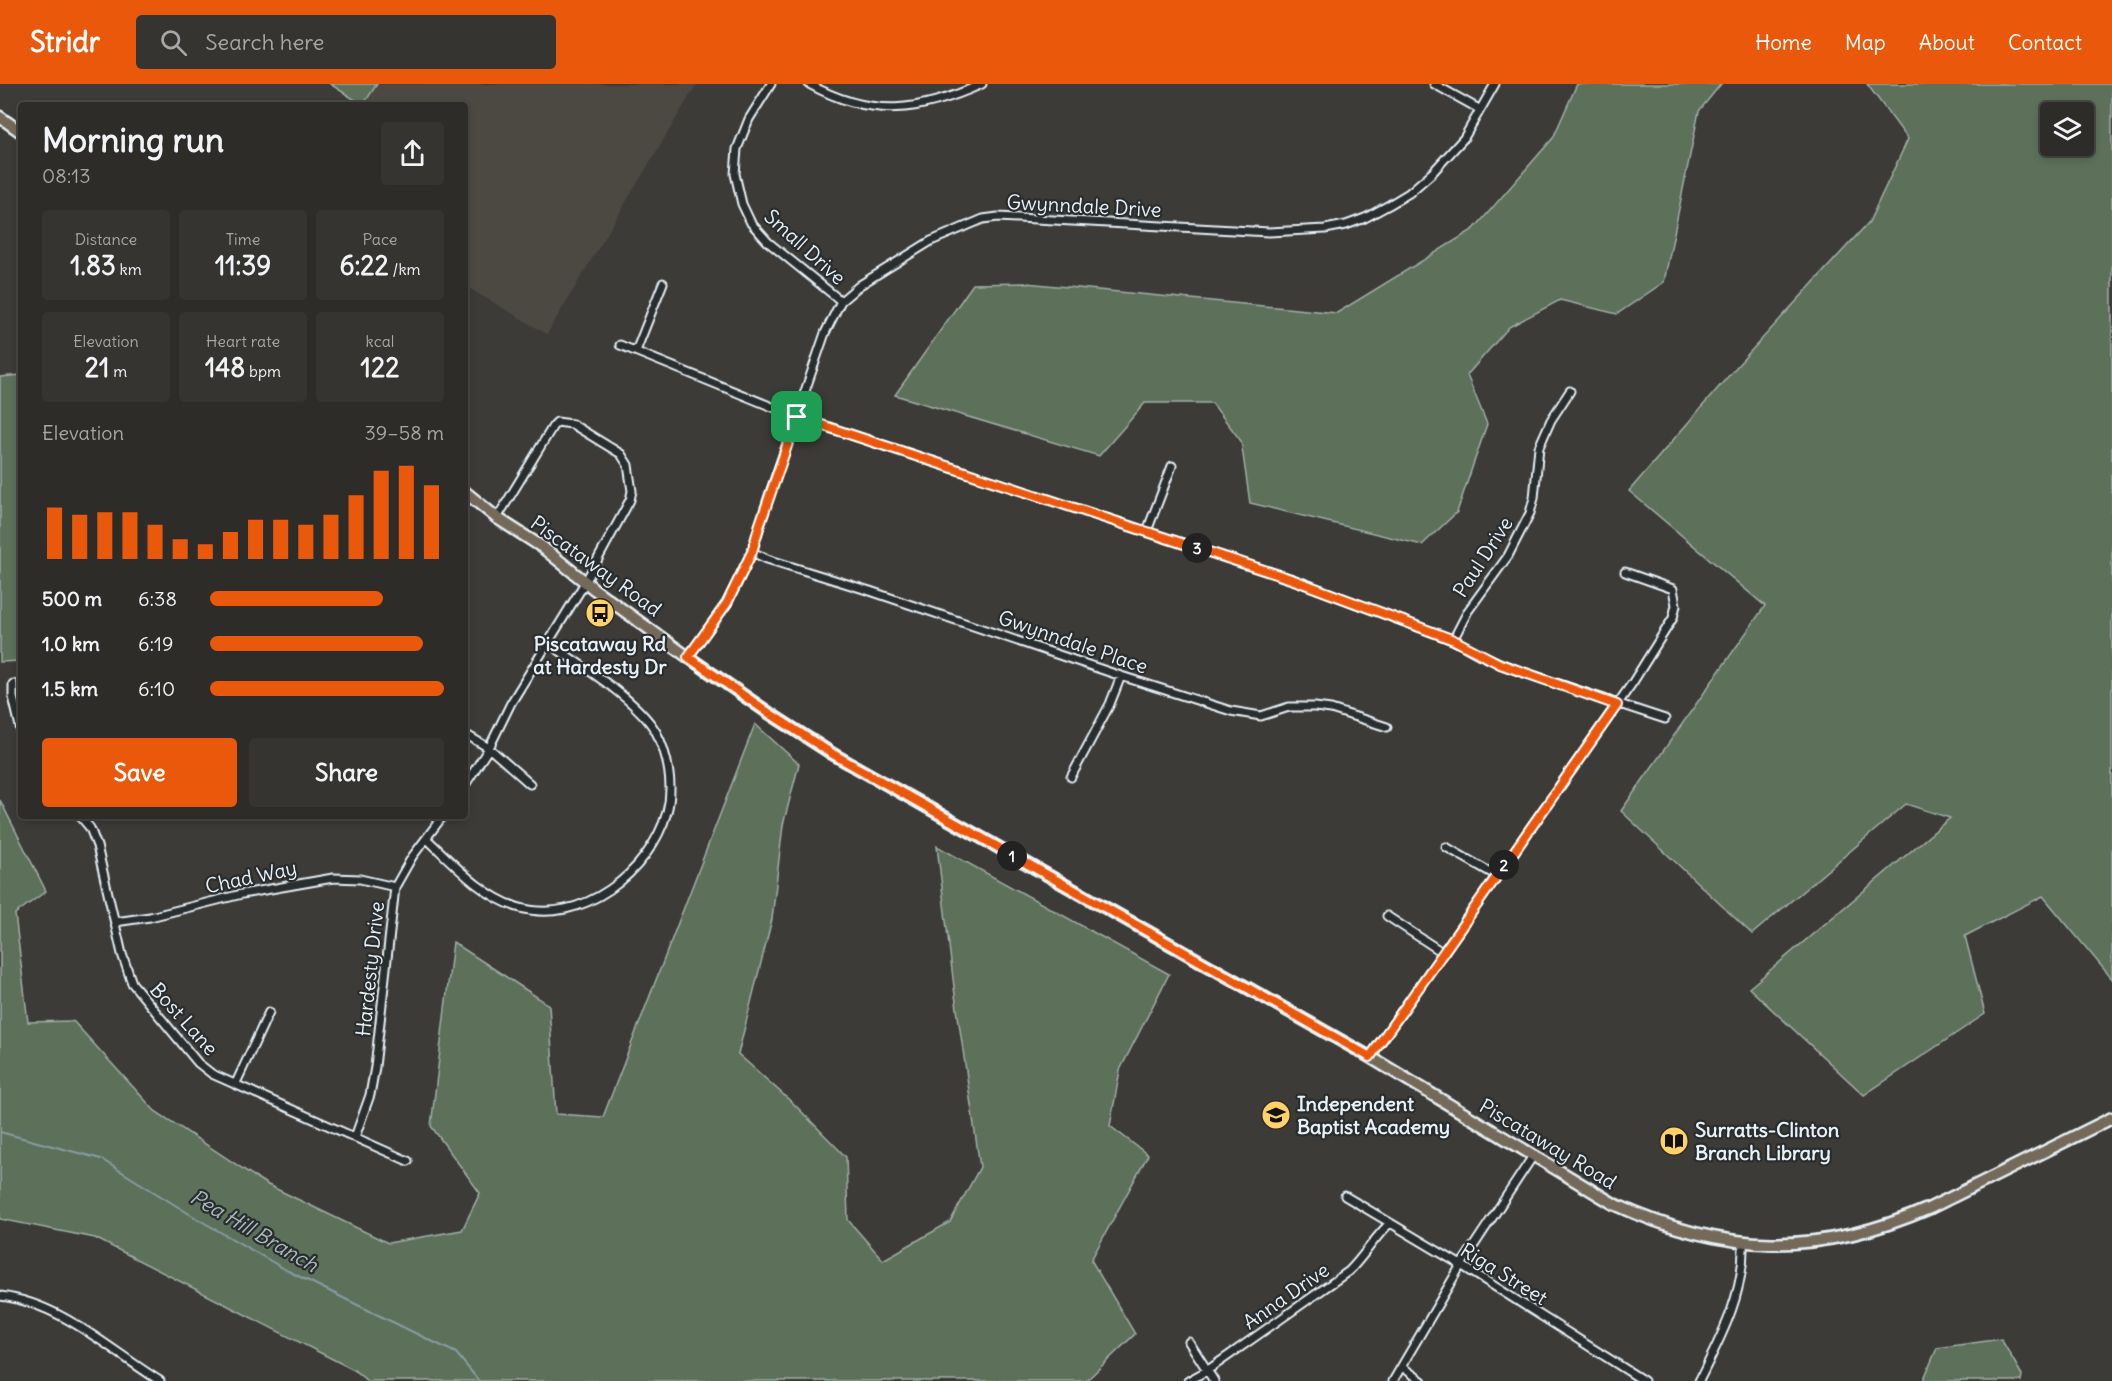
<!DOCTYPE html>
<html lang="en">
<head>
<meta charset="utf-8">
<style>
  body { margin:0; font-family:Delius,sans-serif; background:#353431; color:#f1f3f6; height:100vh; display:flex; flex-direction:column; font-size:22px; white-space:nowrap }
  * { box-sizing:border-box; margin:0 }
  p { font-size:20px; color:#a7a7a8 }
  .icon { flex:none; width:33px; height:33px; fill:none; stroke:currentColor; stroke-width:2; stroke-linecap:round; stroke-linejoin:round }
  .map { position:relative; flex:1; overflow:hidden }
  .side { position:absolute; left:18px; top:18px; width:450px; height:717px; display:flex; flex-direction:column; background:#2d2c29; border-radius:6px; box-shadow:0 3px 9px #0003,0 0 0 2px #484846 }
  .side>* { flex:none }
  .controls { position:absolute; left:2040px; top:18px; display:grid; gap:12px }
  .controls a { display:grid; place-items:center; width:54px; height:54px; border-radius:6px; background:#2d2c29; box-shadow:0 3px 9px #0003,0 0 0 2px #484846; font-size:30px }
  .pin { position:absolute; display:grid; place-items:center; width:51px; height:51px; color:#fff; margin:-26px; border-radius:12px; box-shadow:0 3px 9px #0006 }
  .km { position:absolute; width:30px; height:30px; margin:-15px; border-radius:50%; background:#222; color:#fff; font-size:16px; line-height:30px; text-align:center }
  .round { display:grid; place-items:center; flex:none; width:63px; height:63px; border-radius:6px; background:#353431 }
  .summary { display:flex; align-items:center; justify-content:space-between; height:102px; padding:0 24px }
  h1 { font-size:33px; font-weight:800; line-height:45px }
  .figures { display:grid; grid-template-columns:repeat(3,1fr); gap:9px; height:102px; padding:6px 24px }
  .figures div { display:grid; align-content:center; border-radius:6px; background:#353431; text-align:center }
  .figures b { font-size:26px; font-weight:800 }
  .figures small { font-size:16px; font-weight:400 }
  .figures p { font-size:16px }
  .chart { height:168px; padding:12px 24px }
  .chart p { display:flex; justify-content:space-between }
  .chart svg { width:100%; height:108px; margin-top:6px; stroke:#ea580c; stroke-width:6 }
  .primary-button { display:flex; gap:12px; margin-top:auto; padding:12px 24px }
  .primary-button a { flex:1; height:69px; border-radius:6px; background:#ea580c; color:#fff; font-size:24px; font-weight:800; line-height:69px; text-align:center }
  .primary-button a+a { background:#353431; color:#f1f3f6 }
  ul { padding:0 24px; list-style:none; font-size:20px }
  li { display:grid; grid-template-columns:96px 72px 1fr; align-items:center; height:45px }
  li i { height:15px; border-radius:8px; background:#ea580c }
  header { display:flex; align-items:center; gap:36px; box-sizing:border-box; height:84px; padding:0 30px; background:#ea580c; color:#fff }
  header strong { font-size:28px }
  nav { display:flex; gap:33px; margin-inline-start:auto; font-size:21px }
  .search { width:420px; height:54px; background:#353431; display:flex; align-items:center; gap:15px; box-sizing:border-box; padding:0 21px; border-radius:6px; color:#a7a7a8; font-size:22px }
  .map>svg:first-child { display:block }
</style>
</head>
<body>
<header>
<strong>Stridr</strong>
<div class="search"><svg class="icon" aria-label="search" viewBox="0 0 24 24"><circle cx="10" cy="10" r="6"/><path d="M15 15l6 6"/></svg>Search here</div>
<nav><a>Home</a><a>Map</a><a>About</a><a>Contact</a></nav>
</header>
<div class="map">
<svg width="2112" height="1297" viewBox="0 0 2112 1297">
  <rect width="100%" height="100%" fill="#3c3b37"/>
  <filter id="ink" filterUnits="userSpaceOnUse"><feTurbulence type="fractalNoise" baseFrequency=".0167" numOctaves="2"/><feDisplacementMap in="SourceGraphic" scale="12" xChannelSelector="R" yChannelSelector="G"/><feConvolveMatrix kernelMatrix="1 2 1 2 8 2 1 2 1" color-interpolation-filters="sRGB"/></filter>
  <g filter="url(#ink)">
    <path fill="#4b4842" d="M377 0H697L547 250 465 202V21H364Z"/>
    <path fill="#5b705a" stroke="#a2b0a9" stroke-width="1.5" fill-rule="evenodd" d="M330 0H377L363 21Z
      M1577 0H1721L1699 27 1664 198 1617 230 1560 216 1509 243 1467 291 1487 340 1457 428 1422 461 1250 419 1241 357 1212 319H1145L1099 372 895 311 973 200 1026 199 1337 229 1474 145 1553 54Z
      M1867 0H2112V895L2043 812 1965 852 1985 930 1864 1011 1749 904 1950 734 1906 720 1752 850 1621 727 1765 522 1629 407 1738 281 1869 138 1908 55ZM2050 28H2084V62H2050Z
      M21 291V577L0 578V293Z
      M755 640 799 680 783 741 772 835 738 970 796 1022 846 1073 848 1136 883 1176 950 1138 980 1083 955 911 937 762 1169 890 1120 986 1110 1042 1148 1071 1091 1176 1135 1250 1086 1297H367L354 1286 95 1154 0 1135V716L46 807 15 830 28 938 73 937 155 1027 266 1100 388 1159 462 1146 480 1109 431 1042 453 858 549 921 556 1030 603 1033Z
      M2001 1255 2022 1291 2021 1297H1923L1937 1264Z"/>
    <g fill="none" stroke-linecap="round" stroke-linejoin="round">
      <path stroke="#879da2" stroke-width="2" d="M0 1048 101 1075 196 1134 288 1187 456 1269 479 1297"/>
      <g stroke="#e8f1f8" stroke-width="11">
        <path id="minor" d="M771 0 749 35 737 65 735 90 742 120 751 139 768 158 841 217
          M809 0C872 35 920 28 982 0
          M1434 0 1479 25
          M620 261 797 333 1294 496 1453 556 1480 571 1519 587 1665 635
          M636 267 663 199
          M1147 447 1172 382
          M752 468 767 475 870 507 1121 592 1231 627 1261 632 1289 623H1315L1331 625 1387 643
          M1453 556 1468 527 1508 472 1530 429 1534 414 1539 363 1551 336 1570 307
          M688 573 727 519 752 468 769 412 825 249 841 217 860 201 931 157 983 135 998 133 1269 148 1325 145 1346 141 1365 134 1389 121 1409 109 1432 89 1464 54 1495 0
          M13 600V613L21 647
          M465 650 489 664 530 700
          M1071 693 1110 620 1121 592
          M465 701 489 664 511 619 586 497 630 416 632 407 628 381 621 370 572 340 557 338 553 342 497 434
          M80 732 90 744 97 762 122 870 132 899 198 979 212 990 408 1077
          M427 755C454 780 482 812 517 823 581 843 650 788 667 728 674 703 668 670 656 648 638 616 579 580 548 559
          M1446 763 1497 792
          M1387 832 1442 868
          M115 838 150 833 242 810 333 794 360 795 395 803
          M1370 973 1633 598 1673 534 1676 521 1673 505 1625 488
          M236 999 269 928
          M355 1053 370 1011 375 983 395 803 412 773 443 732
          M1345 1112 1461 1181 1644 1297
          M0 1212C61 1219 110 1266 160 1297
          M1189 1258 1214 1297
          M1402 1283 1422 1297
          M1188 1297 1208 1286 1349 1187C1364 1172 1374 1154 1390 1139
          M1393 1297 1461 1181 1533 1072
          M1699 1297C1721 1253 1745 1209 1743 1158"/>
      </g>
      <g stroke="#e8f1f8" stroke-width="15">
        <path id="primary" d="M0 33 21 48
          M465 408 497 434 542 463 594 505 688 573 769 629 831 669 1370 973 1614 1120C1726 1171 1817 1173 1930 1124L2112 1034"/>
      </g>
      <use href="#minor" stroke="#2a2d2e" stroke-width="7"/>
      <use href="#primary" stroke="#746a5a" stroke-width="10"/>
    </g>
  </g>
  <g fill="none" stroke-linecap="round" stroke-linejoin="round" filter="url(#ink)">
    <g stroke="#fff" stroke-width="12">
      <path id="route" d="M797 333 1294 496 1454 556 1500 580 1617 621 1370 973 831 669 769 629 688 573 727 519 752 468 759 443Z"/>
    </g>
    <use href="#route" stroke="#ea580c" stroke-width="8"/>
  </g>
  <defs>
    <g id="bus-disc" transform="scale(1.5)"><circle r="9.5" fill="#ffd166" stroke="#2a2d2e"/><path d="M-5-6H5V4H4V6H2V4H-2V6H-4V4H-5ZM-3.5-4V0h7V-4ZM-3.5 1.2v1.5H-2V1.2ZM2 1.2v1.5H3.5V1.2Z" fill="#111"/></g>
    <g id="school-disc" transform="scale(1.5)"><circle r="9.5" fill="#ffd166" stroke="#2a2d2e"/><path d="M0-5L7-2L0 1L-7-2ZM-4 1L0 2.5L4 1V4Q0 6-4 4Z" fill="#111"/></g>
    <g id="library-disc" transform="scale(1.5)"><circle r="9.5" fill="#ffd166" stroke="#2a2d2e"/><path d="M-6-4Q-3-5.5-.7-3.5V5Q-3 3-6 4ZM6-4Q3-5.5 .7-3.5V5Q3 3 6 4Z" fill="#111"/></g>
  </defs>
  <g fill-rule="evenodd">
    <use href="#bus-disc" x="600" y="529"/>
    <use href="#school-disc" x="1276" y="1031"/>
    <use href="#library-disc" x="1674" y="1057"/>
  </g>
  <g text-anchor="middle" stroke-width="4.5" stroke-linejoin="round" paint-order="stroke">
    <g font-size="20" fill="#e8f1f8" stroke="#2a2d2e">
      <text transform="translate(1084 122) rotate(3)" y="7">Gwynndale Drive</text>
      <text transform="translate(805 163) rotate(42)" y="7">Small Drive</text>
      <text transform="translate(1483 473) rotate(-57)" y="7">Paul Drive</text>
      <text transform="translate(596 482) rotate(36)" y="7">Piscataway Road</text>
      <text transform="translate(1073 558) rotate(19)" y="7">Gwynndale Place</text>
      <text transform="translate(251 793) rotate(-12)" y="7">Chad Way</text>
      <text transform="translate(370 885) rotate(-84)" y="7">Hardesty Drive</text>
      <text transform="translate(184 935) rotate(48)" y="7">Bost Lane</text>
      <text transform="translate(1548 1060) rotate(31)" y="7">Piscataway Road</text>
      <text transform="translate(1504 1190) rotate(32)" y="7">Riga Street</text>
      <text transform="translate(1286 1212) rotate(-35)" y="7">Anna Drive</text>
    </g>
    <g font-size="20" font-weight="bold" fill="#e8f1f8" stroke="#2a2d2e" text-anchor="start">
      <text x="600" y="567" text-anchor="middle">Piscataway Rd<tspan x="600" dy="23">at Hardesty Dr</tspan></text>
      <text x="1297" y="1027">Independent<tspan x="1297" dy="23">Baptist Academy</tspan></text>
      <text x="1695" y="1053">Surratts-Clinton<tspan x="1695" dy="23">Branch Library</tspan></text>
    </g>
    <g font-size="21" font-style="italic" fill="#a8b9bf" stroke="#2a2d2e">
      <text transform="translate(254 1147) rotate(30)" y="7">Pea Hill Branch</text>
    </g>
  </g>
</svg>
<div class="controls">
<a><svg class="icon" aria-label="layers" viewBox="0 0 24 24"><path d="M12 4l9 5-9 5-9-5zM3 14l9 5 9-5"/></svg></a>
</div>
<div class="pin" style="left:797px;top:333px;background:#1e9e55"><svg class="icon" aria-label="arrive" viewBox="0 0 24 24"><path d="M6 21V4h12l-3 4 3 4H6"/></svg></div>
<b class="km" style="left:1012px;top:772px">1</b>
<b class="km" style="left:1504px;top:781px">2</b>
<b class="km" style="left:1197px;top:464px">3</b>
<section class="side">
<div class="summary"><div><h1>Morning run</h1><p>08:13</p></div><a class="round"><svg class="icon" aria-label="share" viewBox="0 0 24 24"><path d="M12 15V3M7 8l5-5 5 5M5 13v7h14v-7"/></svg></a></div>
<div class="figures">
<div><p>Distance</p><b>1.83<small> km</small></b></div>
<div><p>Time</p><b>11:39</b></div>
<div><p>Pace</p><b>6:22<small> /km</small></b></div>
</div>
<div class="figures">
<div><p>Elevation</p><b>21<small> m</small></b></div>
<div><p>Heart rate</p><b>148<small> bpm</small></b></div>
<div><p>kcal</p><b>122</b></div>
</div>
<div class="chart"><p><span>Elevation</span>39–58 m</p>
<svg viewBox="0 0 160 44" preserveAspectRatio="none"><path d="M5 44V23M15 44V26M25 44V25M35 44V25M45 44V30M55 44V36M65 44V38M75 44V33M85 44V28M95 44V28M105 44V30M115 44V26M125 44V18M135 44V8M145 44V6M155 44V14"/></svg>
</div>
<ul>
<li><b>500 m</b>6:38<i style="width:74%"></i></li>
<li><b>1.0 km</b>6:19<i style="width:91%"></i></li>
<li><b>1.5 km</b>6:10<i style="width:100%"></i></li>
</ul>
<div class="primary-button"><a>Save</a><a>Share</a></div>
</section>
</div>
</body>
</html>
